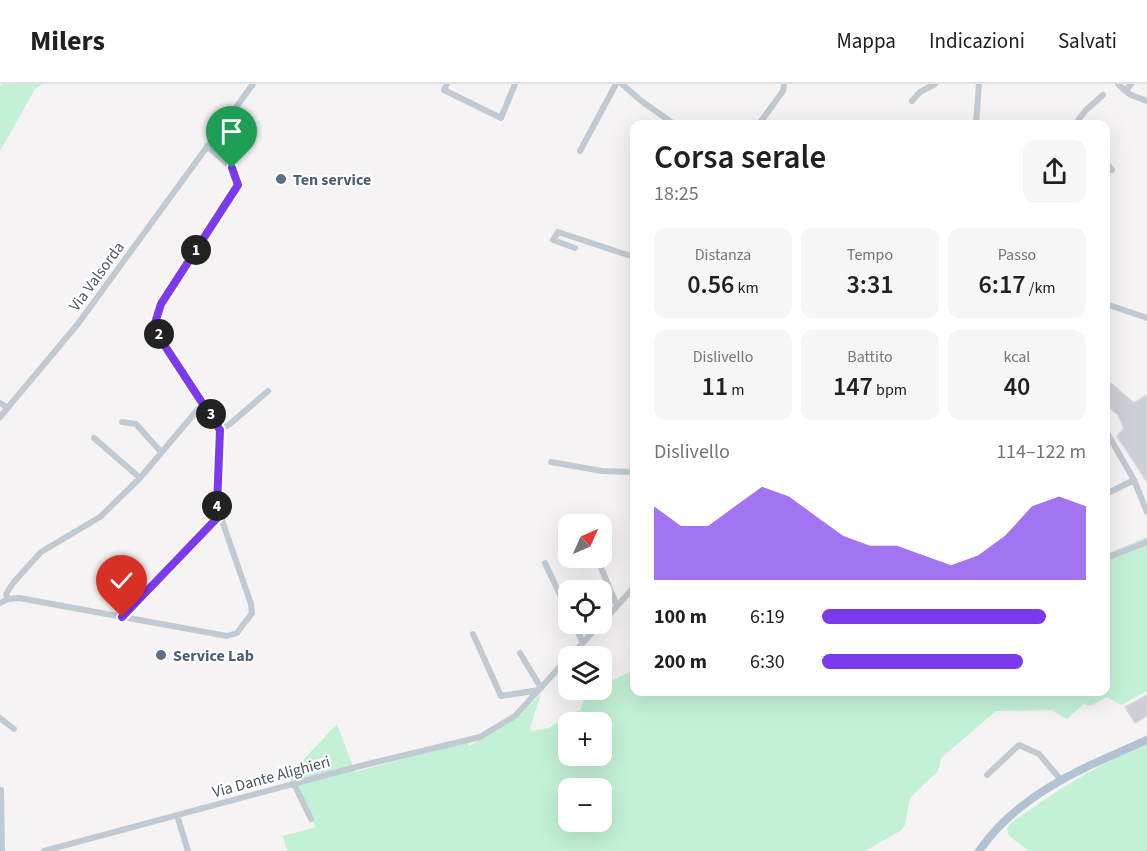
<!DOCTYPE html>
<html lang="it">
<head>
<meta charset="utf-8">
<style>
  body { margin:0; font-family:"Source Sans 3",sans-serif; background:#f6f6f6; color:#202124; height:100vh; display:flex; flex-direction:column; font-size:22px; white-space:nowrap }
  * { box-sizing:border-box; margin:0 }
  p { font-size:20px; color:#757577 }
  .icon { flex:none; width:33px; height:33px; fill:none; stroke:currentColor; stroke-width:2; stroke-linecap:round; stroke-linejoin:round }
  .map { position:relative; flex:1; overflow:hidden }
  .panel { position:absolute; left:630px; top:36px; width:480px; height:576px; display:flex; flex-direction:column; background:#fff; border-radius:12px; box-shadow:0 6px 24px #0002 }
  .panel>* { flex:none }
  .needle { width:39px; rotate:45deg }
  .fabs { position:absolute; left:558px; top:430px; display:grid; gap:12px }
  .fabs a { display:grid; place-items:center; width:54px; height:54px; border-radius:12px; background:#fff; box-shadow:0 6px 24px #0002; font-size:30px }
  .pin { position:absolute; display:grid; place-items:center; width:51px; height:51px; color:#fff; margin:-62px -26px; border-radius:50% 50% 50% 0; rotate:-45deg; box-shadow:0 0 6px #0007 }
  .pin .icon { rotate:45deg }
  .km { position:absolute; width:30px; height:30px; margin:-15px; border-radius:50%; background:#222; color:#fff; font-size:16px; line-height:30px; text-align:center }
  .round { display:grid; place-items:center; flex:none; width:63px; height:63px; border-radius:12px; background:#f6f6f6 }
  .summary { display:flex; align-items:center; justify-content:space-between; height:102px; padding:0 24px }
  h1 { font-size:33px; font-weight:600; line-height:45px }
  .figures { display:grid; grid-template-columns:repeat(3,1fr); gap:9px; height:102px; padding:6px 24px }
  .figures div { display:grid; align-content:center; border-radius:12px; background:#f6f6f6; text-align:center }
  .figures b { font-size:26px; font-weight:600 }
  .figures small { font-size:16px; font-weight:400 }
  .figures p { font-size:16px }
  .chart { height:168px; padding:12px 24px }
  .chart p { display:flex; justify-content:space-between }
  .chart svg { width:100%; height:108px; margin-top:6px; fill:#7c3aed; opacity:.7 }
  ul { padding:0 24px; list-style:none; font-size:20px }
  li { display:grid; grid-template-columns:96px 72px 1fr; align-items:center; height:45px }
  li i { height:15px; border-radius:8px; background:#7c3aed }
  header { display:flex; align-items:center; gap:36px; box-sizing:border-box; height:84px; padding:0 30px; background:#fff; border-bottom:2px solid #e0e0e0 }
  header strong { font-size:28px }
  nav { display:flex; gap:33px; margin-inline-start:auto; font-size:21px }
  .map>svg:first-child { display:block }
</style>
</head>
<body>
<header>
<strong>Milers</strong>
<nav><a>Mappa</a><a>Indicazioni</a><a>Salvati</a></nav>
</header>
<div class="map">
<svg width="1147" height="767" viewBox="0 0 1147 767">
  <rect width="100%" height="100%" fill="#f5f3f3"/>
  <path fill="#c3f1d5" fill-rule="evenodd" d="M3 0H42L35 5 0 67V2Z
    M1147 453V607L1121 621 1107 613 1090 622 1084 620 1067 635 1051 626 996 627 941 674 938 687 910 714 905 741 900 747 865 767H287L283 752 316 743 288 692 337 640 355 688 468 657 469 662 517 634 541 610 530 644 532 647 548 644 581 625 585 609 591 606H602V601L634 586V608H1106V470ZM568 639H602V672H568ZM568 705H602V738H568Z
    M1147 659V767H1029L1009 752 1007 745 1010 740C1054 708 1098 680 1147 659Z"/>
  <path fill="#cdcfd5" stroke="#d7d9de" stroke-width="1.5" d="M1106 295 1134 319 1147 311V398L1117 352 1124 344 1118 331 1106 321Z
    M1147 611V632L1135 639 1125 623Z"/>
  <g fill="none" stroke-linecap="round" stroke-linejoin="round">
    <path stroke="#c1cad2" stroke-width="6" d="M447 0 444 6 501 34 515 0
      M622 0 640 16 674 40
      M1118 0 1123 5 1128 4 1131 0
      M1123 5 1131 11 1147 17
      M912 17 920 8 935 0
      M759 40 783 7 784 0
      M976 40 979 0
      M1075 40 1086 26 1103 11
      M580 67 616 0
      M1106 79 1112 86
      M575 164 553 156 558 148 634 173
      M1106 220 1147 234
      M0 319 8 324
      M0 333 77 241 253 0
      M122 338 136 340 161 368
      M220 346 230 340 268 307
      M1106 347 1134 396 1147 428
      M94 354 140 394
      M551 378 602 387 634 388
      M1106 410 1134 396
      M597 474 617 522
      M1106 474 1147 458
      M545 479 568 528
      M8 515 19 514 227 552 237 549 252 529 251 520 217 422 221 360 220 346 161 256 155 239 161 220 238 101 232 84 207 62
      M0 519 8 515 6 510 13 499 41 468 100 433 140 394 204 318
      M122 533 219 432
      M602 539 634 503
      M574 540 583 559
      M473 550 501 612 539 606
      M520 569 541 604
      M570 573 600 540
      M0 634 14 645
      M987 691 1019 661 1039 670 1061 696
      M294 700 311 735
      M1 706 2 767
      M177 731 188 767
      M44 767 360 682 480 653 515 632 568 574"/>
    <path stroke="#b3c2d1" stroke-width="8" d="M979 767C1019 709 1085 683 1147 656"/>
  </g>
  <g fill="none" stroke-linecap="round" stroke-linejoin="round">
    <g stroke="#fff" stroke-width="12">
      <path id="route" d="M122 533 219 432 217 422 220 346 161 256 155 239 161 220 238 101 232 84"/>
    </g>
    <use href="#route" stroke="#7c3aed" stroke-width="8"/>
  </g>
  <g fill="#5c6f8a" stroke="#fff" stroke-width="2">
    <circle cx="281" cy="95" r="6"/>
    <circle cx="161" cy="571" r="6"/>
  </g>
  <g text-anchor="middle" stroke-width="4.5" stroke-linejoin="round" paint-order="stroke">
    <g font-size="16" font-weight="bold" fill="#4e5e75" stroke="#fff" text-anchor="start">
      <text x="293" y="101">Ten service</text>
      <text x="173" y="577">Service Lab</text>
    </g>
    <g font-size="16" fill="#4a5661" stroke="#fff">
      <text transform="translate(96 192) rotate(-54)" y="6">Via Valsorda</text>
      <text transform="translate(271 692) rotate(-15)" y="6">Via Dante Alighieri</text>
    </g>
  </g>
</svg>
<div class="fabs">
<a><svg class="needle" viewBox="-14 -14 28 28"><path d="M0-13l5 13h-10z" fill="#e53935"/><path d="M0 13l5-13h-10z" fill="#757577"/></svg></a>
<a><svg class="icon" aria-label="locate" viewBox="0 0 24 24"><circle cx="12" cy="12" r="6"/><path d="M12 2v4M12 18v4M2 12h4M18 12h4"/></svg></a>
<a><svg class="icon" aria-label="layers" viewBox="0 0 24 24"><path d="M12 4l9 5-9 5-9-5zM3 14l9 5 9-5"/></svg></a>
<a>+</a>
<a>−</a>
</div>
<div class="pin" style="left:232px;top:84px;background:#1e9e55"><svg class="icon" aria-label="arrive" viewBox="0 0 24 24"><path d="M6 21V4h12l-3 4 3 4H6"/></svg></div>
<div class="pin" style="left:122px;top:533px;background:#d93025"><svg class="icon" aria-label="check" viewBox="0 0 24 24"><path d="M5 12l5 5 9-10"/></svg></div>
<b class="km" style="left:196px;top:166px">1</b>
<b class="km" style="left:159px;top:250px">2</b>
<b class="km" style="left:211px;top:330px">3</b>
<b class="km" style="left:217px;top:422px">4</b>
<section class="panel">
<div class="summary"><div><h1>Corsa serale</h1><p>18:25</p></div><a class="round"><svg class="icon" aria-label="share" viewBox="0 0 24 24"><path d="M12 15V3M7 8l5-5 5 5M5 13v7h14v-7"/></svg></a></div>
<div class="figures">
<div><p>Distanza</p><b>0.56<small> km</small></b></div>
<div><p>Tempo</p><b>3:31</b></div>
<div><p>Passo</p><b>6:17<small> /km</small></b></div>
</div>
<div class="figures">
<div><p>Dislivello</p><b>11<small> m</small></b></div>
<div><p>Battito</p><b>147<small> bpm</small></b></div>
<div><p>kcal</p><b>40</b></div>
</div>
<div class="chart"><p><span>Dislivello</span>114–122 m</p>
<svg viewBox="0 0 160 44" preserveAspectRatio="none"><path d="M0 44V14L10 22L20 22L30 14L40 6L50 10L60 18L70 26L80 30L90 30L100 34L110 38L120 34L130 26L140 14L150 10L160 14V44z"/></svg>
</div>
<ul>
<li><b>100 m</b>6:19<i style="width:85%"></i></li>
<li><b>200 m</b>6:30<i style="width:76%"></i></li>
</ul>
</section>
</div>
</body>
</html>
